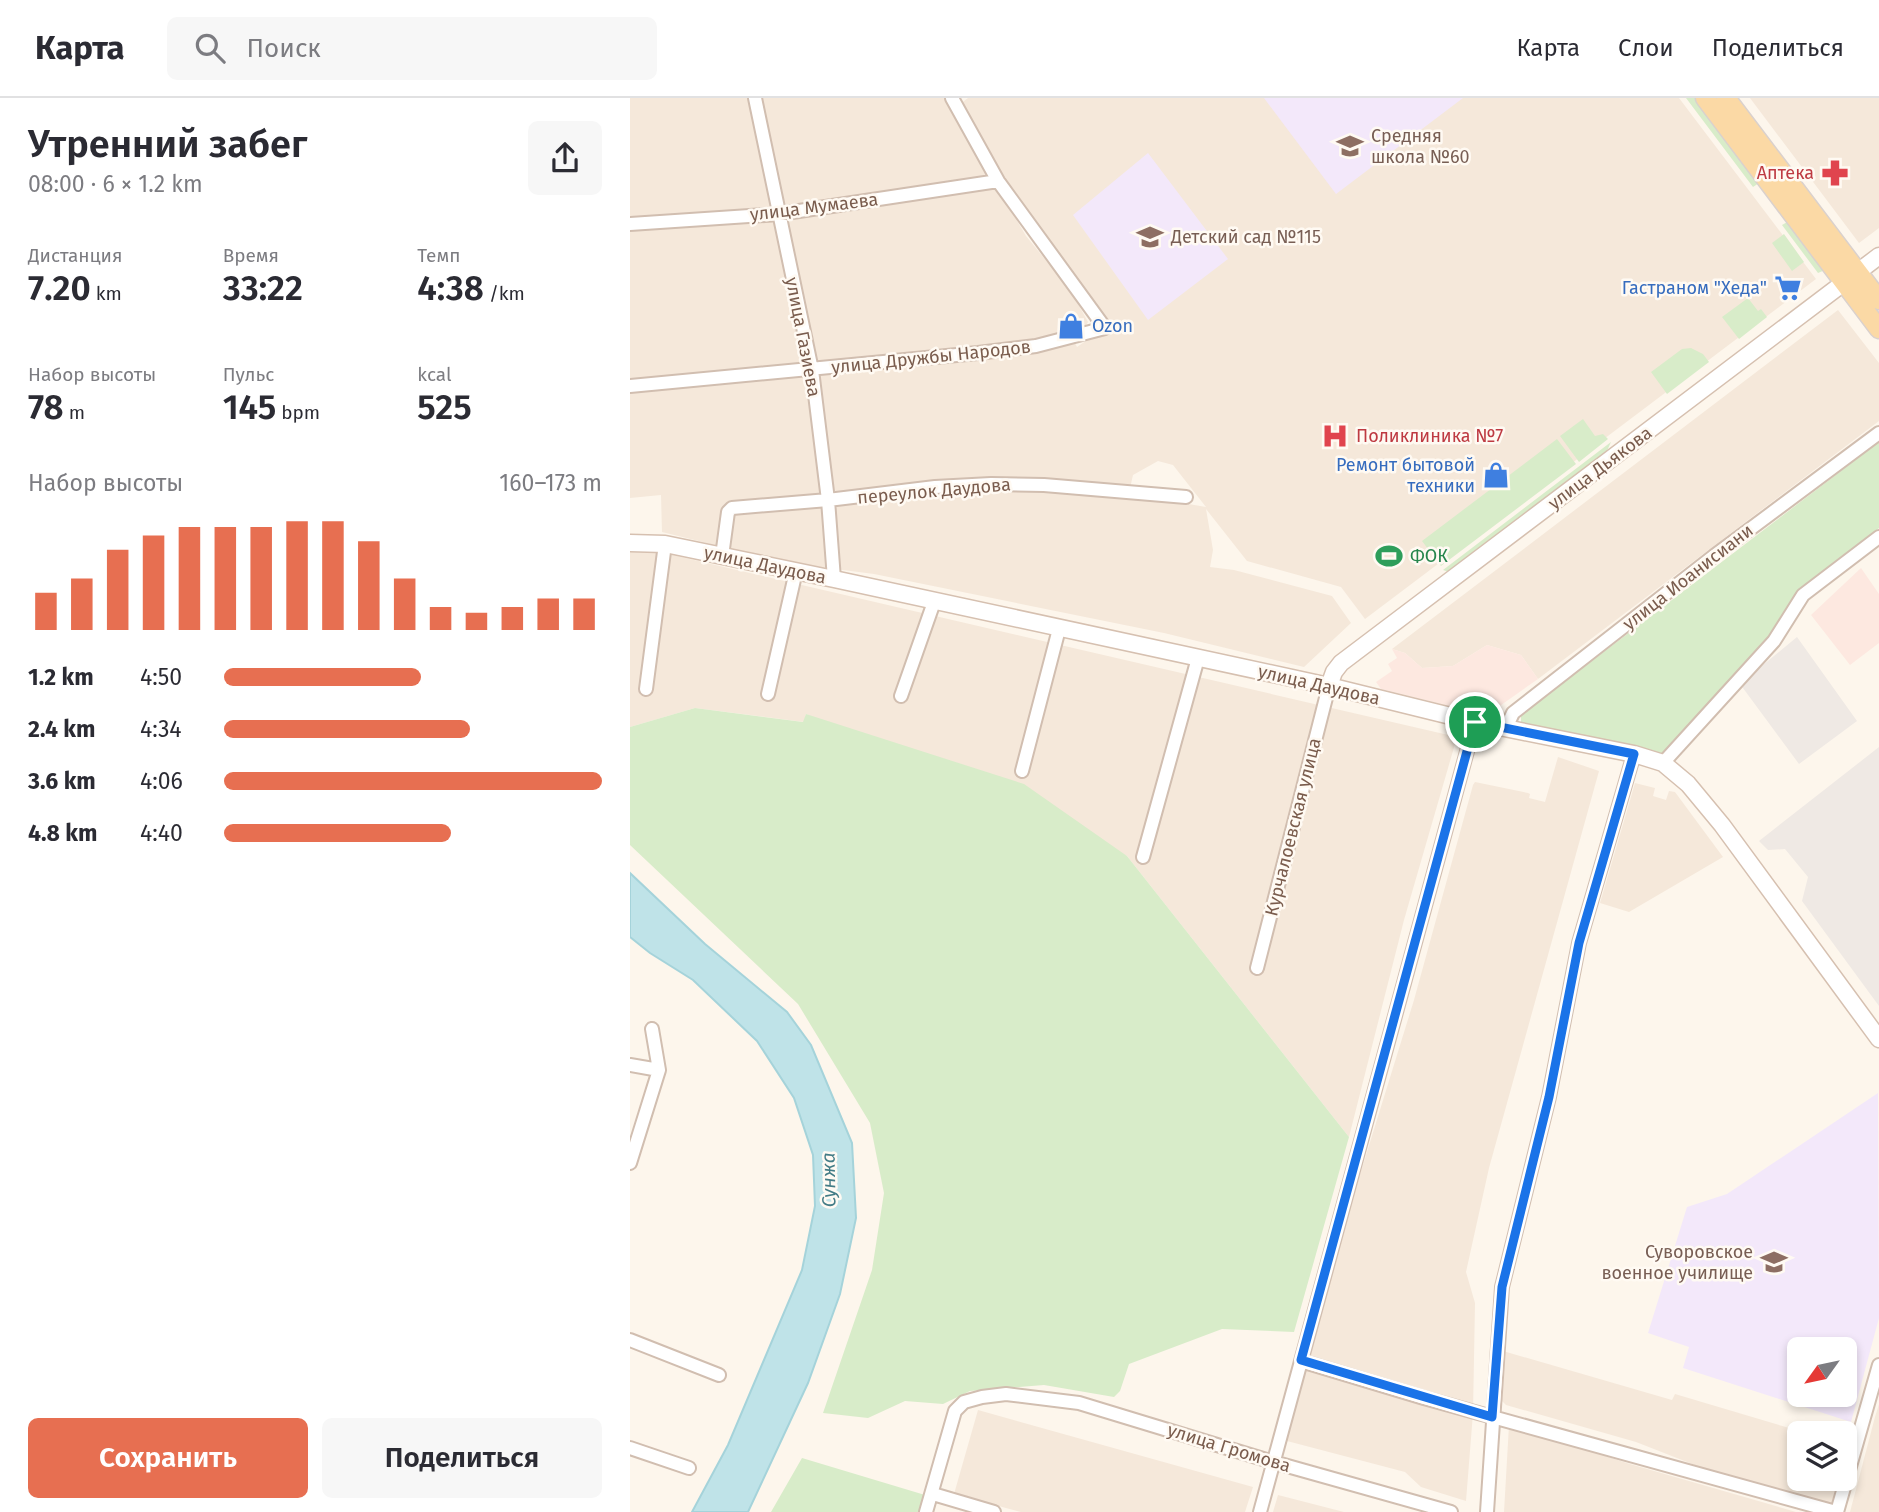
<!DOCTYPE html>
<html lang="ru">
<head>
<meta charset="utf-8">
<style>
  body { margin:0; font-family:"Fira Sans",sans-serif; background:#f7f7f7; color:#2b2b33; height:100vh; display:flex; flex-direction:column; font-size:26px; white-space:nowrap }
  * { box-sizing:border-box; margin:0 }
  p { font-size:23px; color:#7c7c81 }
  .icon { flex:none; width:38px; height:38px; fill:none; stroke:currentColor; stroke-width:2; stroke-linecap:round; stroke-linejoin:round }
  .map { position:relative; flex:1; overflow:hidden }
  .sheet { display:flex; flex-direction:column; background:#fff; width:630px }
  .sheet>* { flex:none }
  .needle { width:46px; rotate:237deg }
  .tools { position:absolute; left:1157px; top:1239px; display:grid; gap:14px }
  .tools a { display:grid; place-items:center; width:70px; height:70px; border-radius:10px; background:#fff; box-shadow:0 4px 10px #0003; font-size:35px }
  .pin { position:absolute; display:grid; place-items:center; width:60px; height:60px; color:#fff; margin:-30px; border:4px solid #fff; border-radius:50%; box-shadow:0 2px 7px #0007 }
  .round { display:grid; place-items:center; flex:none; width:74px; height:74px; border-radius:10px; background:#f7f7f7 }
  .headline { display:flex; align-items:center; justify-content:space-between; height:119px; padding:0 28px }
  h1 { font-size:38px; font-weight:600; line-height:52px }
  .stats { display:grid; grid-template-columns:repeat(3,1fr); gap:10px; height:119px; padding:7px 28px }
  .stats div { display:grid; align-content:center }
  .stats b { font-size:35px; font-weight:600 }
  .stats small { font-size:19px; font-weight:400 }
  .stats p { font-size:19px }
  .chart { height:196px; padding:14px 28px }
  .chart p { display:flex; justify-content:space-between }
  .chart svg { width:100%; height:126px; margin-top:7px; stroke:#e76f51; stroke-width:6 }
  .cta { display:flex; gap:14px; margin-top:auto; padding:14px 28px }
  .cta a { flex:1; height:80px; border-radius:10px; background:#e76f51; color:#fff; font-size:28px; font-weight:600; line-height:80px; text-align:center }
  .cta a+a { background:#f7f7f7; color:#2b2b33 }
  ul { padding:0 28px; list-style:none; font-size:23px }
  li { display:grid; grid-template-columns:112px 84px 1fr; align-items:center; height:52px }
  li i { height:18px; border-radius:9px; background:#e76f51 }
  header { display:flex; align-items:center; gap:42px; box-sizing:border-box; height:98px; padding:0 35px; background:#fff; border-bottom:2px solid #e1e1e2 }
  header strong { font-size:33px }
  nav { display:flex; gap:38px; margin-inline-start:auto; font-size:24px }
  .search { width:490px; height:63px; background:#f7f7f7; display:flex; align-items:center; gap:18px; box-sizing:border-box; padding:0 24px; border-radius:10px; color:#7c7c81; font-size:26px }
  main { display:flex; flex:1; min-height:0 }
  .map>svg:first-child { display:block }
</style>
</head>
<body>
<header>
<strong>Карта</strong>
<div class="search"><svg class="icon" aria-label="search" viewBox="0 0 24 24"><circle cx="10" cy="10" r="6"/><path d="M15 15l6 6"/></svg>Поиск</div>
<nav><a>Карта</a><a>Слои</a><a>Поделиться</a></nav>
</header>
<main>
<section class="sheet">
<div class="headline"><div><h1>Утренний забег</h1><p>08:00 · 6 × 1.2 km</p></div><a class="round"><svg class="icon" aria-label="share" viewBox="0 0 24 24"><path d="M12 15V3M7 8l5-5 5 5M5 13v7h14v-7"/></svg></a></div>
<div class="stats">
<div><p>Дистанция</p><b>7.20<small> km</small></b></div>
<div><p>Время</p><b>33:22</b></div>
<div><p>Темп</p><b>4:38<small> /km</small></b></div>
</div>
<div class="stats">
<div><p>Набор высоты</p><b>78<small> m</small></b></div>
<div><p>Пульс</p><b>145<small> bpm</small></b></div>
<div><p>kcal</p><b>525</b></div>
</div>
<div class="chart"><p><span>Набор высоты</span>160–173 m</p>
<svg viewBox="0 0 160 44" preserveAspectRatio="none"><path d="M5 44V31M15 44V26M25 44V16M35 44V11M45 44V8M55 44V8M65 44V8M75 44V6M85 44V6M95 44V13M105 44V26M115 44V36M125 44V38M135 44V36M145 44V33M155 44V33"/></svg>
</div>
<ul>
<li><b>1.2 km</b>4:50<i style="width:52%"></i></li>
<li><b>2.4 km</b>4:34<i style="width:65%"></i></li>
<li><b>3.6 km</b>4:06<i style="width:100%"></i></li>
<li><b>4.8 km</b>4:40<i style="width:60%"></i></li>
</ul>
<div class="cta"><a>Сохранить</a><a>Поделиться</a></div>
</section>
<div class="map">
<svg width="1249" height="1414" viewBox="0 0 1249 1414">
  <rect width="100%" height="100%" fill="#fdf6ec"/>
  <path fill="#f5e8da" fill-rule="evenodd" d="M0 0H319L358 73 396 138 441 193 458 224 445 245 447 249 473 231 391 115 330 6 338 0H1049L1186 181 735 521 711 489 617 463 576 411 583 452 580 469 604 472 702 498 721 525 674 569 534 535 244 476 159 465 32 434 31 397 0 400ZM528 363 543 367 576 409 518 399H498L503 377Z
    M1120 0H1249V130L1229 145Z
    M1208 212 1249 265V323L908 581 891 557 857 547 823 568 792 570 775 555 762 551Z
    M0 453H25L827 639 774 822 719 1039 497 758 176 616 174 624 65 610 0 629Z
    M928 659 969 673 859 1070 836 1174 845 1205 843 1315 836 1403 791 1389 775 1374 657 1343 711 1138 784 902 843 687 845 684 898 695 900 696 899 700 915 704Z
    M1005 685 1025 690 1023 698 1036 702 1039 693 1045 694 1093 759 999 814 970 805Z
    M873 1253 1042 1302 1045 1296 1176 1335H1169V1381H1208L1201 1407 1075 1371 1006 1344 876 1307 868 1299Z
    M1249 1306V1414H1220L1245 1319Z
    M348 1312 623 1389 615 1414H391L324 1396Z
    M879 1327 1000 1366 1166 1414H874Z
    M648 1397 714 1414H643Z"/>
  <path fill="#fde8e0" d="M1231 470 1249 496V545L1220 567 1181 517Z
    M857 547 891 557 908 581 864 612H836L751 591 746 584 762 573 758 566 767 560 762 551 775 555 792 570 823 568Z"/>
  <path fill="#efe9e4" d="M1167 539 1227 623 1169 666 1110 586Z
    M1249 649V908L1172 803 1178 779 1155 751 1138 752 1129 743Z"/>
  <path fill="#f3e8fa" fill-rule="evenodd" d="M634 0H833L706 96Z
    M518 55 598 161 518 222 443 117Z
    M1248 995 1249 1220 1221 1324 1053 1270 1059 1249 1018 1235 1057 1109 1097 1096ZM1214 1251V1297H1169V1251Z"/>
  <path fill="#d8ecc9" d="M1056 0H1065L1129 85 1123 89Z
    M1159 123 1195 172 1188 175 1152 127Z
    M1154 136 1174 164 1162 173 1142 145Z
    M1118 200 1128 213 1131 211 1137 219 1109 241 1092 219Z
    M1061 250 1073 256 1079 264 1037 296 1021 274 1052 251Z
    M953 321 965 338 973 336 978 341 949 364 930 338Z
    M927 341 946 366 811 468 792 443Z
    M981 344 976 355 819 474 813 472Z
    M1249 344V430L1167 494 1140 537 1031 657 891 625V617Z
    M65 610 173 624 176 616 394 686 497 758 719 1039 664 1234 592 1231 499 1266 490 1293 484 1299 414 1287 340 1293 313 1306 275 1303 238 1320 193 1315 242 1172 254 1095 240 1025 168 906 0 747V629Z
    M172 1360 295 1397 289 1414H141Z"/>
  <path fill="#bfe3e8" stroke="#a5d3da" stroke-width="2" d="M0 775 75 846 157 914 181 947 222 1045 226 1120 210 1196 178 1285 118 1414H62L98 1347 172 1172 185 1108 183 1057 164 1000 127 943 63 882 20 855 0 839Z"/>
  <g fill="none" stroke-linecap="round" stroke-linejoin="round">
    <g stroke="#d1beb0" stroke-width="16">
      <path id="street" d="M125 0 182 272 198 402 204 481
        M0 126 149 116 368 83
        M0 288 348 255 406 248 475 230 368 83 322 0
        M92 458 98 414 102 410 198 402 305 389 361 386 414 387 556 399
        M16 591 35 446
        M138 596 166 473
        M271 598 304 504
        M876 630 883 615 1084 458 1249 335
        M1033 665 1144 543 1173 497 1249 439
        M392 673 429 531
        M513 759 568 560
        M627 870 699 588
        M22 931 29 972
        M0 967 29 972 0 1065
        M0 1242 89 1277
        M671 1263 794 1300 1206 1414
        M0 1350 59 1370
        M303 1396 364 1414
        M296 1414 325 1313 334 1304 352 1299 376 1296 449 1305 643 1364 821 1414
        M630 1414 845 624
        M857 1414 872 1189 919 999 949 845 1004 656
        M1207 1414 1249 1267"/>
    </g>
    <g stroke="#d6c0b0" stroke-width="19">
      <path id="secondary" d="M0 445 35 446 204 481 699 588 845 624 1004 656 1033 665 1058 686 1092 727 1249 941
        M699 588 704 574 711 565 1249 158"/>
    </g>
    <g stroke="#dad1cd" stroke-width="21">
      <path id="primary" d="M1075 0 1249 231
        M1096 0 1249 202"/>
    </g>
    <use href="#street" stroke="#fff" stroke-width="12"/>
    <use href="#secondary" stroke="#fff" stroke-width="16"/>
    <use href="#primary" stroke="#fbd9a5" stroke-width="18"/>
  </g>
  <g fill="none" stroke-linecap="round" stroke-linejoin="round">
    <g stroke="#fff" stroke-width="14">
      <path id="route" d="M845 624 1004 656 949 845 919 999 872 1189 862 1319 671 1262Z"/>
    </g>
    <use href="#route" stroke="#1a73e8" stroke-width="9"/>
  </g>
  <defs>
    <g id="school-bare" transform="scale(2.1)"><path d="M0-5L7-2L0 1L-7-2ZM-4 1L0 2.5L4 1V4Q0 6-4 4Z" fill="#8d6e63" stroke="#fffaf3" stroke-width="2.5" paint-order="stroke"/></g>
    <g id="pharmacy-bare" transform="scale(2.1)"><path d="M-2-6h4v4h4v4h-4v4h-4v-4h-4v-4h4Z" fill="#e0444e" stroke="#fffaf3" stroke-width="2.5" paint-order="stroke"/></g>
    <g id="supermarket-bare" transform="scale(2.1)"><path d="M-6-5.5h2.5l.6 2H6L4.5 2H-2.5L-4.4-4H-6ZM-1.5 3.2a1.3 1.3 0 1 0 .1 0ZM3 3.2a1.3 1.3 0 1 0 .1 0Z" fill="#3f7fe0" stroke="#fffaf3" stroke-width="2.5" paint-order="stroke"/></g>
    <g id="shop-bare" transform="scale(2.1)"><path d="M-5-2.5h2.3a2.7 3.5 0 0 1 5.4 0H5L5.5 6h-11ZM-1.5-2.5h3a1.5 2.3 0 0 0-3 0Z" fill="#3f7fe0" stroke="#fffaf3" stroke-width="2.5" paint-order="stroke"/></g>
    <g id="hospital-bare" transform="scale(2.1)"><path d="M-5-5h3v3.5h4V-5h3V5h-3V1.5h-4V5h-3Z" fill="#e0444e" stroke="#fffaf3" stroke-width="2.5" paint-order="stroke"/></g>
    <g id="stadium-bare" transform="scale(2.1)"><path d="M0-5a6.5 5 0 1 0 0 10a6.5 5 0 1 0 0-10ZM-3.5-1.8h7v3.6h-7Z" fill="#2e9e5b" stroke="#fffaf3" stroke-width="2.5" paint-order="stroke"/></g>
    <g id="university-bare" transform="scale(2.1)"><path d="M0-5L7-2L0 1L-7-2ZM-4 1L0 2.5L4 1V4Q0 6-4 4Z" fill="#8d6e63" stroke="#fffaf3" stroke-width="2.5" paint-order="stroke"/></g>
  </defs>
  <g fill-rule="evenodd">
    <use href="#school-bare" x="720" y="48"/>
    <use href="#pharmacy-bare" x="1205" y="75"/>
    <use href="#school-bare" x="520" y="139"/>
    <use href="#supermarket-bare" x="1158" y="190"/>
    <use href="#shop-bare" x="441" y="228"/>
    <use href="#hospital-bare" x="705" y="338"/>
    <use href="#shop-bare" x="866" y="377"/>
    <use href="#stadium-bare" x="759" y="458"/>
    <use href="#university-bare" x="1144" y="1164"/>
  </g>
  <g text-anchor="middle" stroke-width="5" stroke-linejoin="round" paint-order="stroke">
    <g font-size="18" fill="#785e54" stroke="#fffaf3" text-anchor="start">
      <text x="741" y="44">Средняя<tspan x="741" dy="21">школа №60</tspan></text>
      <text x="541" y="145">Детский сад №115</text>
      <text x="1123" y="1160" text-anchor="end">Суворовское<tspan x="1123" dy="21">военное училище</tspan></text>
    </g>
    <g font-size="18" fill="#be3a42" stroke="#fffaf3" text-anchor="end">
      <text x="1184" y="81">Аптека</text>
      <text x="726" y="344" text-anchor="start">Поликлиника №7</text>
    </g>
    <g font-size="18" fill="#7a5c4d" stroke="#fffaf3">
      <text transform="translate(184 109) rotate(-7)" y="6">улица Мумаева</text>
      <text transform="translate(173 239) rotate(79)" y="6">улица Газиева</text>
      <text transform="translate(301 259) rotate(-6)" y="6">улица Дружбы Народов</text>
      <text transform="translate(970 370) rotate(-37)" y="6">улица Дьякова</text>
      <text transform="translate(304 393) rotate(-5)" y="6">переулок Даудова</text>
      <text transform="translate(135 467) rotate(12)" y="6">улица Даудова</text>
      <text transform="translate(1058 479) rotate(-38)" y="6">улица Иоанисиани</text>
      <text transform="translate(689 587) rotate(13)" y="6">улица Даудова</text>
      <text transform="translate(663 729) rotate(-76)" y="6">Курчалоевская улица</text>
      <text transform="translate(599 1350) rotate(17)" y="6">улица Громова</text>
    </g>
    <g font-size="18" fill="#366cbe" stroke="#fffaf3" text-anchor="end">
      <text x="1137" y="196">Гастраном "Хеда"</text>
      <text x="462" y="234" text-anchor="start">Ozon</text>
      <text x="845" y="373">Ремонт бытовой<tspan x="845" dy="21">техники</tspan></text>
    </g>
    <g font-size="18" fill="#27864d" stroke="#fffaf3" text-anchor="start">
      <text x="780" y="464">ФОК</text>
    </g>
    <g font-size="19" font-style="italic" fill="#437c86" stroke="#fffaf3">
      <text transform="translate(198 1082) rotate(-91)" y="7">Сунжа</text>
    </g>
  </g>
</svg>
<div class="tools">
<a><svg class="needle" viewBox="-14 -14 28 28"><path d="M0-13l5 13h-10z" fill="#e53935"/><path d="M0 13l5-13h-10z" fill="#7c7c81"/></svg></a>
<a><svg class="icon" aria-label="layers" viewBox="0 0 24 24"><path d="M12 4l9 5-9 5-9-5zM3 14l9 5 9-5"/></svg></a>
</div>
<div class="pin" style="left:845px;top:624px;background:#1e9e55"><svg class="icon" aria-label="arrive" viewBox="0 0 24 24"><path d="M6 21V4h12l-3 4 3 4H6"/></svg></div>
</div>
</main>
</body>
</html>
